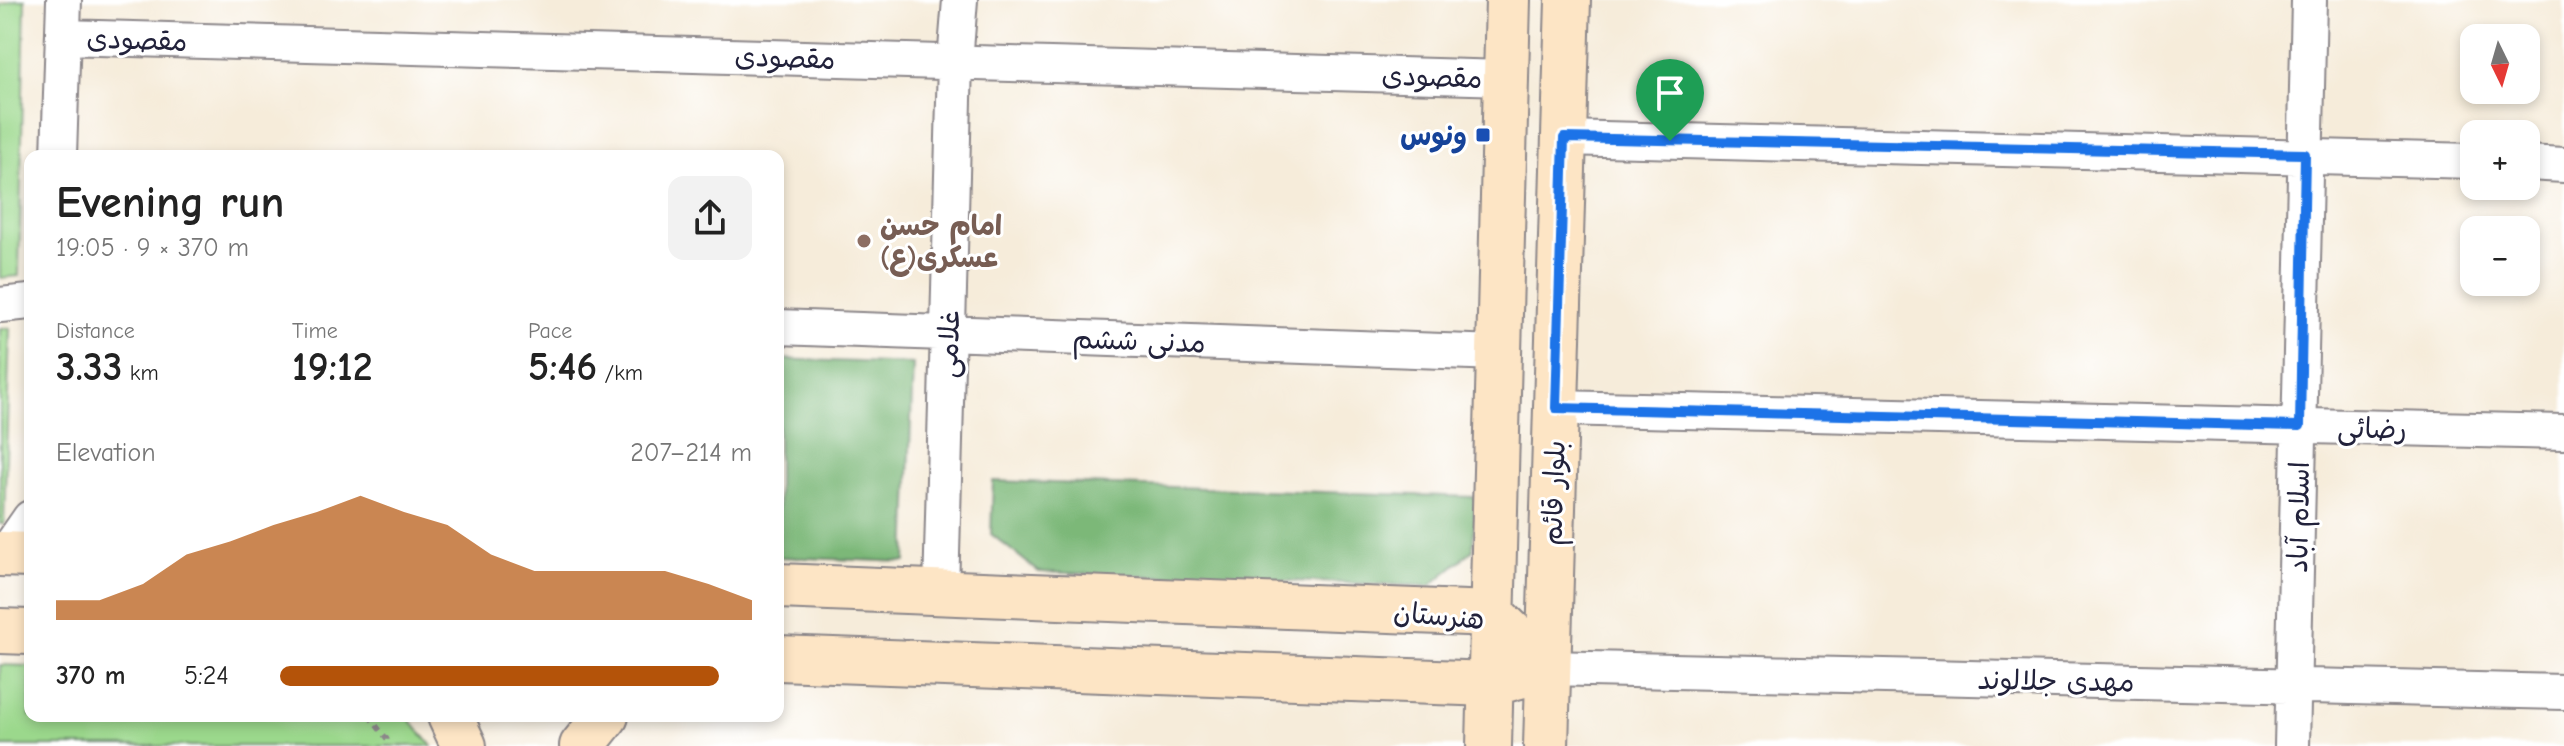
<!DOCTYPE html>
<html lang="en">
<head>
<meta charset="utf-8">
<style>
  body { margin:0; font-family:"Comic Neue","Playpen Sans Arabic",sans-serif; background:#f2f2f2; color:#222; height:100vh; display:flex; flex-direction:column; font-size:30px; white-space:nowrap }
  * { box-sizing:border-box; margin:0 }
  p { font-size:26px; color:#767676 }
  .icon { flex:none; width:44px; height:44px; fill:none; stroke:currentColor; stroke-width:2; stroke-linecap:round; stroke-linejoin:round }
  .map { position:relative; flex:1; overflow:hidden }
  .sheet { position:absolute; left:24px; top:150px; width:760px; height:572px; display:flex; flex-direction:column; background:#fff; border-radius:16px; box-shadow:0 4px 12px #0003 }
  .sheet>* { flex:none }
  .needle { width:52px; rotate:175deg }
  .tools { position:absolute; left:2460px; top:24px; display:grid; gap:16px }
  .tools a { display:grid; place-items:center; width:80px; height:80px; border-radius:16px; background:#fff; box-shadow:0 4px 12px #0003; font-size:40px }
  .pin { position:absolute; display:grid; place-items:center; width:68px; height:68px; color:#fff; margin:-82px -34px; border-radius:50% 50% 50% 0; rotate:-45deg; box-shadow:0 0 8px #0007 }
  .pin .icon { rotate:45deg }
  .round { display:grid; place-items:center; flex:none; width:84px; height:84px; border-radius:16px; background:#f2f2f2 }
  .head { display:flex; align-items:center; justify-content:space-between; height:136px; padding:0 32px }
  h1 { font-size:44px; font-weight:700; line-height:60px }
  .metrics { display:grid; grid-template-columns:repeat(3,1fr); gap:12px; height:136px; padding:8px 32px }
  .metrics div { display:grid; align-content:center }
  .metrics b { font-size:40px; font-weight:700 }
  .metrics small { font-size:22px; font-weight:400 }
  .metrics p { font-size:22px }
  .chart { height:224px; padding:16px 32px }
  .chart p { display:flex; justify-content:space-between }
  .chart svg { width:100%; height:144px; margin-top:8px; fill:#b45309; opacity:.7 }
  ul { padding:0 32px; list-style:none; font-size:26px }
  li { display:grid; grid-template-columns:128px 96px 1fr; align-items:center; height:60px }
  li i { height:20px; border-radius:10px; background:#b45309 }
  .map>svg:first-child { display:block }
</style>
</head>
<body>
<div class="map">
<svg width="2564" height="746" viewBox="0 0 2564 746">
  <rect width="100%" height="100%" fill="#fff"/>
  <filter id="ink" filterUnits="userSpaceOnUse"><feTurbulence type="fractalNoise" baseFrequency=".0125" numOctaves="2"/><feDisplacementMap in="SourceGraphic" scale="16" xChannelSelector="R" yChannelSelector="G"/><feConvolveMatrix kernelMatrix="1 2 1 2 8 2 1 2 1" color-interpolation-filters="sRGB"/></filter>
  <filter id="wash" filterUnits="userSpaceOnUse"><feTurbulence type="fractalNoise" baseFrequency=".006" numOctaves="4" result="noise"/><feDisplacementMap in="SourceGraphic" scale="32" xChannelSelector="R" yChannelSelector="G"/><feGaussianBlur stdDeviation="1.8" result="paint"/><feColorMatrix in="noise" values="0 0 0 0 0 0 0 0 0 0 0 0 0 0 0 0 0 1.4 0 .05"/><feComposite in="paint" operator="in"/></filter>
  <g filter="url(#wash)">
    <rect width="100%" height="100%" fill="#f6ecda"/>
    <path fill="#9bd88c" stroke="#5e7d64" stroke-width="2" d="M16 0H25L19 276 0 278V5Z
      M10 328 4 524H0V329Z
      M0 665 30 666V716H407L432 746H0Z"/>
    <path fill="#7cb878" stroke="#4f6d5a" stroke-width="2" d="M778 359 913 364 906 562 778 557Z
      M993 481 1475 497 1473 550 1430 586 1039 572 991 534Z"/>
  </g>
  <g filter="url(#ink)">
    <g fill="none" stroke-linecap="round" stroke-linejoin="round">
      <g stroke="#8c878a" stroke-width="38">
        <path id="minor" d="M63 37 1506 78
          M1564 138 2474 161
          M59 156 64 0
          M2526 163 2564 165
          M0 305 30 302
          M778 327 1499 353
          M1556 408 2564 432
          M5 554 30 518
          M941 592 955 62 960 0
          M1548 668 2564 692
          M2292 746 2309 0"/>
      </g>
      <g stroke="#8c878a" stroke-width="48">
        <path id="secondary" d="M0 554 30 555
          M778 586 1492 614 1548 668
          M0 631 30 632
          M778 658 1490 684 1548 668
          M450 716 464 746
          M582 746 606 716
          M1489 746 1508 0
          M1546 746 1568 0"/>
      </g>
      <path stroke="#8c878a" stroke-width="5" stroke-dasharray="6 6" stroke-linecap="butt" d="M369 716 387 739V746"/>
      <use href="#minor" stroke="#fff" stroke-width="34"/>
      <use href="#secondary" stroke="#fde5c5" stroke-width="44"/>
    </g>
  </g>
  <g fill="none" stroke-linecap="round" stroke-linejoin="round" filter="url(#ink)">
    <g stroke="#fff" stroke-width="16">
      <path id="route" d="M1564 138 2305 154 2300 426 1556 408Z"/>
    </g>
    <use href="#route" stroke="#1a73e8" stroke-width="10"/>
  </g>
  <rect fill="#1a4fb4" stroke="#fff" stroke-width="3" x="1475" y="127" width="16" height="16" rx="4"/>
  <circle fill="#8d6e63" stroke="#fff" stroke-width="3" cx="864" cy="241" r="8"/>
  <g text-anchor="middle" stroke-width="6" stroke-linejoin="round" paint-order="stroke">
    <g font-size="28" fill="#22223b" stroke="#fff">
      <text transform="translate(137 39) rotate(2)" y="10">مقصودی</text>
      <text transform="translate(785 57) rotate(2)" y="10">مقصودی</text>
      <text transform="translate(1432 76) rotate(2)" y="10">مقصودی</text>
      <text transform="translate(1139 340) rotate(2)" y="10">مدنی ششم</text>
      <text transform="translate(948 344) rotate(-88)" y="10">غلامی</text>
      <text transform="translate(2372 428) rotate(1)" y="10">رضائی</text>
      <text transform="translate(1553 493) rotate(-88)" y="10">بلوار قائم</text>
      <text transform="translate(2298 517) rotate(-89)" y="10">اسلام آباد</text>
      <text transform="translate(1439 615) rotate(5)" y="10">هنرستان</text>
      <text transform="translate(2056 680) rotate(1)" y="10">مهدی جلالوند</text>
    </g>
    <g font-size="28" font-weight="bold" fill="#164399" stroke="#fff" text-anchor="end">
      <text x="1467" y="145">ونوس</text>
    </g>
    <g font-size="28" font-weight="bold" fill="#785e54" stroke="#fff" text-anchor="start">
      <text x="880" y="235">امام حسن<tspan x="880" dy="32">عسکری(ع)</tspan></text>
    </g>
  </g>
</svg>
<div class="tools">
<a><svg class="needle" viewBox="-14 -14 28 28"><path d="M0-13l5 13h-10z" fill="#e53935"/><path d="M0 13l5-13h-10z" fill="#767676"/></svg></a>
<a>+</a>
<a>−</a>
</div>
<div class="pin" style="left:1670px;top:141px;background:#1e9e55"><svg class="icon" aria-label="arrive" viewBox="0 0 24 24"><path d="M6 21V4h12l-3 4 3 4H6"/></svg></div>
<section class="sheet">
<div class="head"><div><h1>Evening run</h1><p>19:05 · 9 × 370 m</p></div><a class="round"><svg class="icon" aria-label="share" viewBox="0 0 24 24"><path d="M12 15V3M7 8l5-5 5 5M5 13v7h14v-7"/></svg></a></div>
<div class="metrics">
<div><p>Distance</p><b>3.33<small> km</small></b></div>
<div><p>Time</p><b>19:12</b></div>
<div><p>Pace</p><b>5:46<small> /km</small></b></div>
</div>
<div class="chart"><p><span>Elevation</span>207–214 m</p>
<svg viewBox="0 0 160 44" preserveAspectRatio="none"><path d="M0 44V38L10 38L20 33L30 24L40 20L50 15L60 11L70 6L80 11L90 15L100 24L110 29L120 29L130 29L140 29L150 33L160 38V44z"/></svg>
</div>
<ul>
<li><b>370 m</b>5:24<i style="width:93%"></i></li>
</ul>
</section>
</div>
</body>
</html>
